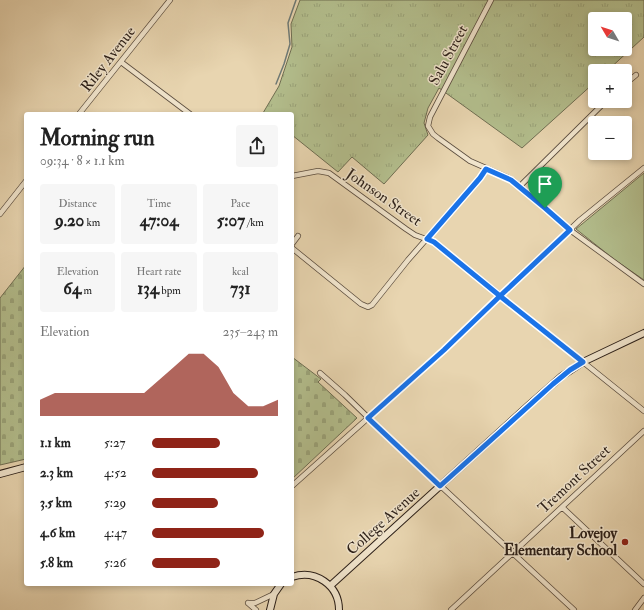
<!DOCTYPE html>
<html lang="en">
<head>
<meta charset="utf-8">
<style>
  body { margin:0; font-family:"IM FELL Double Pica",serif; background:#f6f6f6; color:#222; height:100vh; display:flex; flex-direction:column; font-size:15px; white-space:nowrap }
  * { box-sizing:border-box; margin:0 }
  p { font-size:13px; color:#767676 }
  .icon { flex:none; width:22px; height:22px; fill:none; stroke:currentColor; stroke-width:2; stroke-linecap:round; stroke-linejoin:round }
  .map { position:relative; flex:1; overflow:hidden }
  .side { position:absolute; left:24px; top:112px; width:270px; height:474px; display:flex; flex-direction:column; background:#fff; border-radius:4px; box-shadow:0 2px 6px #0003 }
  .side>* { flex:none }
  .needle { width:26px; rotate:309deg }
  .buttons { position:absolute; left:588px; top:12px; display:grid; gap:8px }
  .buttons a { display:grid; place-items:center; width:44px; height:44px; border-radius:4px; background:#fff; box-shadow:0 2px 6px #0003; font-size:20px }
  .pin { position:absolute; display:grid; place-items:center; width:34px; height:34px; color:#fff; margin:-41px -17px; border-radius:50% 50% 50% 0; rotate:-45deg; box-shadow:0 0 4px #0007 }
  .pin .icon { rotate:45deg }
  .round { display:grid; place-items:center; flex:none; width:42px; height:42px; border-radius:4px; background:#f6f6f6 }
  .summary { display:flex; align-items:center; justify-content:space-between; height:68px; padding:0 16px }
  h1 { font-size:22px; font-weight:800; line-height:30px }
  .metrics { display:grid; grid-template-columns:repeat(3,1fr); gap:6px; height:68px; padding:4px 16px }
  .metrics div { display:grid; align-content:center; border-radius:4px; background:#f6f6f6; text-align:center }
  .metrics b { font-size:17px; font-weight:800 }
  .metrics small { font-size:11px; font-weight:400 }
  .metrics p { font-size:11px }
  .chart { height:112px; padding:8px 16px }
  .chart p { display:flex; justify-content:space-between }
  .chart svg { width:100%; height:72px; margin-top:4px; fill:#8f2418; opacity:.7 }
  ul { padding:0 16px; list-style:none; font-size:13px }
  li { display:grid; grid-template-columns:64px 48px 1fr; align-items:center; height:30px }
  li i { height:10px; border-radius:5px; background:#8f2418 }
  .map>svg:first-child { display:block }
</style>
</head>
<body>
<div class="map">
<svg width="644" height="610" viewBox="0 0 644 610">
  <defs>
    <pattern id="grass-tufts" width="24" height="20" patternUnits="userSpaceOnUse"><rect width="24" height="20" fill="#b3be8d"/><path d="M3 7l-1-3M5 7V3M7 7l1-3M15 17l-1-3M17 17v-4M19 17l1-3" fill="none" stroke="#9aa379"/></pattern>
    <pattern id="cemetery-stones" width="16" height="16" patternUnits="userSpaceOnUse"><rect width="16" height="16" fill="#b3be8d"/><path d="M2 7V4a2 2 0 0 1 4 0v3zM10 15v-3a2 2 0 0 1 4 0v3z" fill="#9aa379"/></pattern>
  </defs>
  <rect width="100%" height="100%" fill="#e8d5b0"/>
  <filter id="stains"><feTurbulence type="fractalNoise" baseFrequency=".005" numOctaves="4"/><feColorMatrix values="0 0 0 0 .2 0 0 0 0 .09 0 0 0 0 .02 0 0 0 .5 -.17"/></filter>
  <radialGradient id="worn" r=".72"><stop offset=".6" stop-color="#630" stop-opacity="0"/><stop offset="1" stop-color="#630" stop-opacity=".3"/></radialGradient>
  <path fill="url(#grass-tufts)" stroke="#6f6e52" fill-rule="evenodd" d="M300 0H644V37L607 71H595V82L522 148 439 88 428 108 424 123 428 135 384 184 352 157 338 172 292 135V114H265L263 113 279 86 292 47 291 24ZM595 19H625V49H595Z"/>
  <path fill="url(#cemetery-stones)" stroke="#6f6e52" d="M26 265V459L0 465V298Z
    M292 357 321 379 318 382 357 418 292 479Z"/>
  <path fill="#b3be8d" stroke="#6f6e52" d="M644 173V280L615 260 576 229Z"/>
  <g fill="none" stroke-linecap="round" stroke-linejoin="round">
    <path stroke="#6e7a76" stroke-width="1.5" d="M276 84 284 64 290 44 288 23 296 0"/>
    <g stroke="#5a4c3e" stroke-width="6">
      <path id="street" d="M491 0 430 117 428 126 433 134 438 138 470 161 511 179 570 230 644 284
        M121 62 190 114
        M625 84 636 75
        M79 114 170 0
        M292 176 318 171 329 173 406 229 415 235 434 242 644 411
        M520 186 606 101
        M0 214 26 181
        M292 244 298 236
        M292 248 361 304 368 307 372 305 408 260 480 178 486 169
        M320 373 345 395 386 435 574 610
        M292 486 444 350 580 220 644 168
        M562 507 644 584
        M248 603H255L274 594
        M248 603 256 610
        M451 610 644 431
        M635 610 644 598"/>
    </g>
    <g stroke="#2b1f18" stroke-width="8">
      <path id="secondary" d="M0 474 26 467
        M292 577C315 569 339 585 339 610
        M330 586 528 406 562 376 583 362 644 333
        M270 610 274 594 281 584"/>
    </g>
    <use href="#street" stroke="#f0e4cc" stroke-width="4.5"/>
    <use href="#secondary" stroke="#f0e4cc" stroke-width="6"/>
  </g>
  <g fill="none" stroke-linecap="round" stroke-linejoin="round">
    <g stroke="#fff" stroke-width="8">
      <path id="route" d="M545 208 511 180 486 169 480 178 427 239 434 242 500 296 444 350 368 418 440 486 553 384 570 370 583 362 500 296 570 230 545 208"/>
    </g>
    <use href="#route" stroke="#1a73e8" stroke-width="5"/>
  </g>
  <circle fill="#8f2418" stroke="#f0e4cc" stroke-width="1.5" cx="625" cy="542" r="4"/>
  <g text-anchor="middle" stroke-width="3" stroke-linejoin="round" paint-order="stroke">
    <g font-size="15" fill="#2b1f18" stroke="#f0e4cc">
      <text transform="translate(448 55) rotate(-62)" y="5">Salu Street</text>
      <text transform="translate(108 59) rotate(-52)" y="5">Riley Avenue</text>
      <text transform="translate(384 197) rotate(35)" y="5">Johnson Street</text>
      <text transform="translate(574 479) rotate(-43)" y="5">Tremont Street</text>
      <text transform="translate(383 521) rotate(-42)" y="5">College Avenue</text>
    </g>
    <g font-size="15" font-weight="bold" fill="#2b1f18" stroke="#f0e4cc" text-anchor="end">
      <text x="617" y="538">Lovejoy<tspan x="617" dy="17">Elementary School</tspan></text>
    </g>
  </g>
  <rect width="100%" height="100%" filter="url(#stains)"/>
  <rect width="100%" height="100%" fill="url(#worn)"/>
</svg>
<div class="buttons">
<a><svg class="needle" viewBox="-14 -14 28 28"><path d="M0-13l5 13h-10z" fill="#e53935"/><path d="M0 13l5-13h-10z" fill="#767676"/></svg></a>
<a>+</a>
<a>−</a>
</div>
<div class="pin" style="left:545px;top:208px;background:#1e9e55"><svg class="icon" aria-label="arrive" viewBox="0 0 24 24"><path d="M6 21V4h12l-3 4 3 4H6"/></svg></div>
<section class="side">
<div class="summary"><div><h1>Morning run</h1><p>09:34 · 8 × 1.1 km</p></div><a class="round"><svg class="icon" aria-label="share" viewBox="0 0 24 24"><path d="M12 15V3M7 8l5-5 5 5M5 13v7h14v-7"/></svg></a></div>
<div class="metrics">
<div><p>Distance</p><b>9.20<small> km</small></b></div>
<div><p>Time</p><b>47:04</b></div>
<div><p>Pace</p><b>5:07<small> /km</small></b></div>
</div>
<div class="metrics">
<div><p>Elevation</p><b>64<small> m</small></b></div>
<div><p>Heart rate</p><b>134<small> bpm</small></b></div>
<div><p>kcal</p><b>731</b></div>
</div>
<div class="chart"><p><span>Elevation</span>235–243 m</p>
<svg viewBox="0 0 160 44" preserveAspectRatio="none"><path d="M0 44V34L10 30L20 30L30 30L40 30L50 30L60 30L70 30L80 22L90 14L100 6L110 6L120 14L130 30L140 38L150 38L160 34V44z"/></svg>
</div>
<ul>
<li><b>1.1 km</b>5:27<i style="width:54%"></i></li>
<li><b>2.3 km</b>4:52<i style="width:84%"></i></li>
<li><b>3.5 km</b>5:29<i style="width:52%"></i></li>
<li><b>4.6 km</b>4:47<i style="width:89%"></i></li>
<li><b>5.8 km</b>5:26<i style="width:54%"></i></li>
</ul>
</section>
</div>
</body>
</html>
